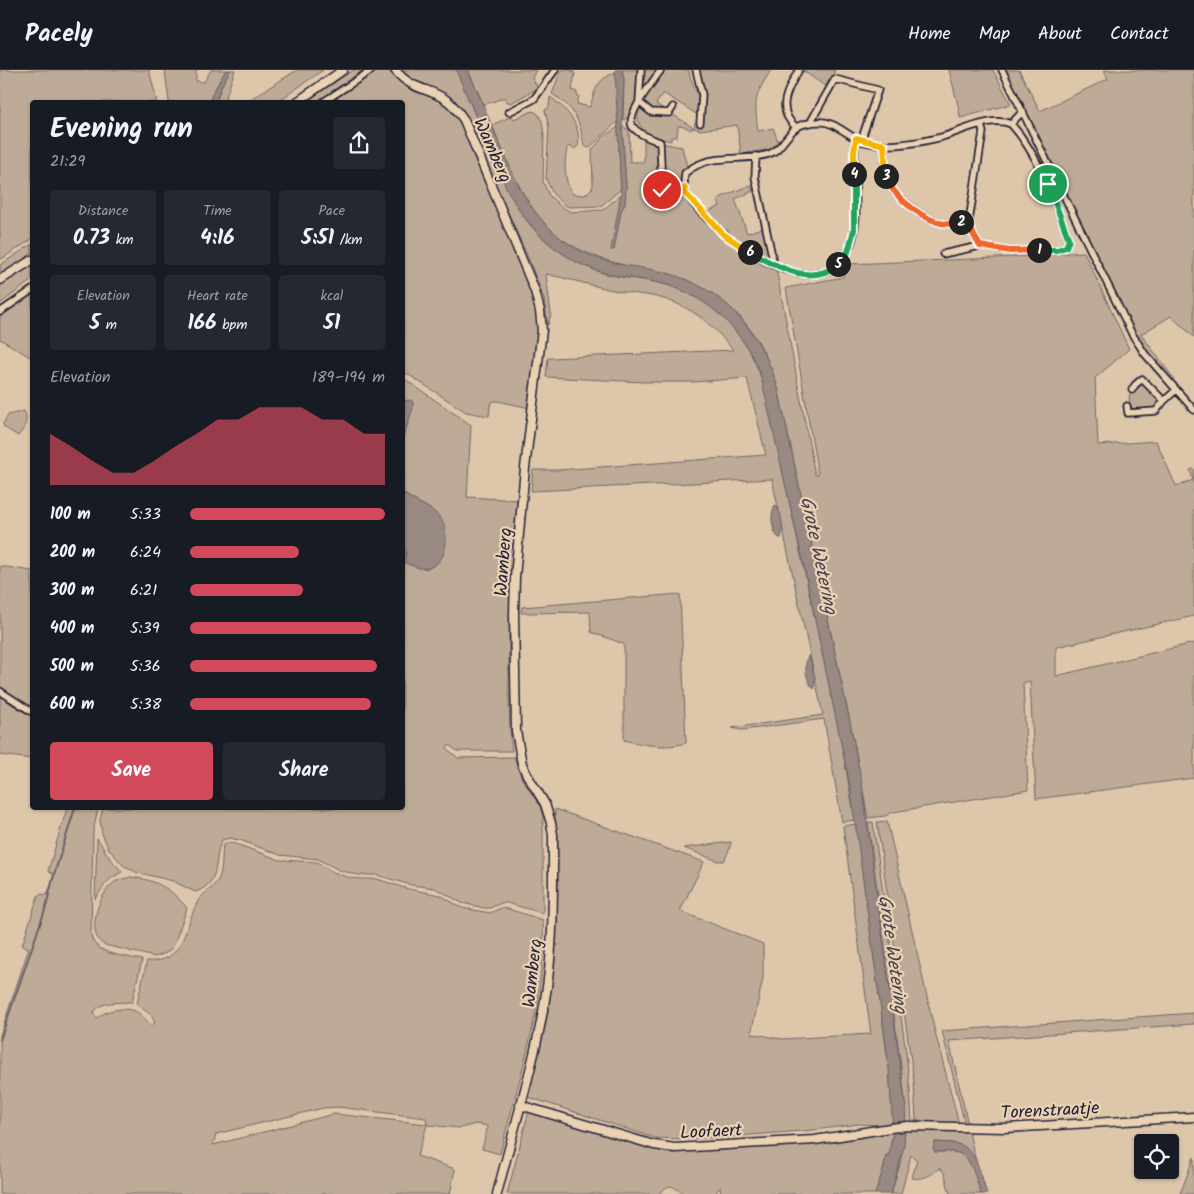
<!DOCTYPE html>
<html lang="en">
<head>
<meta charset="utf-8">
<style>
  body { margin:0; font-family:Kalam,sans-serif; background:#242831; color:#f1f3f6; height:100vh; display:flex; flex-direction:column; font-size:19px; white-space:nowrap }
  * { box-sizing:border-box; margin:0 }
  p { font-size:16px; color:#9ea1a6 }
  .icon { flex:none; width:28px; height:28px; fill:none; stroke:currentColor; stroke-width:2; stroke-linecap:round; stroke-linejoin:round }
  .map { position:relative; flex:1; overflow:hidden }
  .drawer { position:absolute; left:30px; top:30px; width:375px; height:710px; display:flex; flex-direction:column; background:#171b24; border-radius:5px; box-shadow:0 1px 4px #0004 }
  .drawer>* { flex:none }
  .tools { position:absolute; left:1134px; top:1064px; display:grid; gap:10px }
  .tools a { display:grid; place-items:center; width:45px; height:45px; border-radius:5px; background:#171b24; box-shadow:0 1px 4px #0004; font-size:25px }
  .pin { position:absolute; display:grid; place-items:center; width:42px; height:42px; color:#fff; margin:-21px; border:2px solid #fff; border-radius:50%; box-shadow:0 1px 5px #0007 }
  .km { position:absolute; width:25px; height:25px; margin:-12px; border-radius:50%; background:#222; color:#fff; font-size:14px; line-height:25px; text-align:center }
  .round { display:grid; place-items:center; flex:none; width:52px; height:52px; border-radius:5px; background:#242831 }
  .summary { display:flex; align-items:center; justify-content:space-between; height:85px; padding:0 20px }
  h1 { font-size:28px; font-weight:700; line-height:38px }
  .figures { display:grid; grid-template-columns:repeat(3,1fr); gap:8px; height:85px; padding:5px 20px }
  .figures div { display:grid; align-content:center; border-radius:5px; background:#242831; text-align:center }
  .figures b { font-size:21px; font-weight:700 }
  .figures small { font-size:14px; font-weight:400 }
  .figures p { font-size:14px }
  .chart { height:140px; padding:10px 20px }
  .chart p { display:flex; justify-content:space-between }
  .chart svg { width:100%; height:90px; margin-top:5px; fill:#d1495b; opacity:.7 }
  .button { display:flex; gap:10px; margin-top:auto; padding:10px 20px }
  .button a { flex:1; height:58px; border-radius:5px; background:#d1495b; color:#fff; font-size:20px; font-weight:700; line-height:58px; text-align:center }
  .button a+a { background:#242831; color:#f1f3f6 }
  ul { padding:0 20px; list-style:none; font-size:16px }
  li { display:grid; grid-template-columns:80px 60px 1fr; align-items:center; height:38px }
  li i { height:12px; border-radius:6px; background:#d1495b }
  header { display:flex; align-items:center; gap:30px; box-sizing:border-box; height:70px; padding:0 25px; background:#171b24; border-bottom:1px solid #363941 }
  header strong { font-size:24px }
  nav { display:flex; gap:28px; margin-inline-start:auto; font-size:18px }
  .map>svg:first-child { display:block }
</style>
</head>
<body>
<header>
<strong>Pacely</strong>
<nav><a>Home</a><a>Map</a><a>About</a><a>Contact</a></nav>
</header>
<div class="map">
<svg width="1194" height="1124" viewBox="0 0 1194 1124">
  <rect width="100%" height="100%" fill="#ddc6aa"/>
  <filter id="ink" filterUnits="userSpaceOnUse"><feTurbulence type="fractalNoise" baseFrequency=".02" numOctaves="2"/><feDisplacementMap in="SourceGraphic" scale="10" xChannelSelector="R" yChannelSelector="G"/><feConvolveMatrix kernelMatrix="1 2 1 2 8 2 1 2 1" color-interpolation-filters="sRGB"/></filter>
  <g filter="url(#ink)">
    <path fill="#beab97" stroke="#706669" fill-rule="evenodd" d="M0 0H149L157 32H32V169L0 190Z
      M165 0H196V11L204 12 211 0H226L212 24 210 32H169Z
      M230 0H235L224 32H216L221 17Z
      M297 0H323L277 32H246Z
      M353 0H363L320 30 315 32H306Z
      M377 0H387C395 7 403 14 412 19 436 31 447 28 462 54L534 223 539 254 530 338 498 331H493L490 336 489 346 466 342 403 301 402 32H331Z
      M396 0H456C466 24 477 49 487 73 502 109 517 147 547 172 567 188 590 201 614 206 629 209 645 209 659 213 715 227 750 266 765 320L840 665 855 750 842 752 824 649 751 659 741 660 732 658 823 645 772 409 531 421 533 400H559L766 385 747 308 693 312H644L546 307 548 288H551L733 280C711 252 687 233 652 226 640 224 629 223 617 221 593 216 570 209 546 204L551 244 548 255 544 229 530 192 463 41C452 27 437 25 422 18 413 13 404 6 396 0Z
      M468 0H536L532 8 538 18 511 33 506 31 505 27 484 35Z
      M561 0H573L572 2 575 3 572 20 577 22V25L579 26 577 34 590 37C596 18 596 10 616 2L618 51 589 78 584 76C580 50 575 38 552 24Z
      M622 0H638L635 36 630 47 623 50 624 9Z
      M643 0H659L641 26Z
      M663 0H689C690 16 705 28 698 45L663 23 656 34 694 58 695 53 702 54 704 25 698 0H771C754 27 754 29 758 61L773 58 779 74 772 79 741 84 737 55 700 60 694 58 691 60 685 57 678 56 677 67H671V71C615 60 643 30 663 0Z
      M802 0H832L835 1 825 16Z
      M949 0H993L1011 34 960 48 959 39Z
      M1005 0H1019L1040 41 1108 9 1104 0H1194V267L1171 246 1141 264 1174 309 1171 311 1146 281 1129 253Z
      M550 27C566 38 582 55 578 76L574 79 569 76 567 78C564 94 564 110 572 124L585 125 593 117 592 80 603 67 618 57 621 119 601 136 569 137 563 134 553 124 546 109 549 57 545 40 549 37Z
      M533 41 538 44 542 51 544 65 543 112 549 125 560 136 571 142 603 140 621 124 614 179 621 141 625 134 626 116 622 56 629 60 630 92H644V69L660 73 682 77 687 97C680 104 681 112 682 122L660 127H652V132L657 135C667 130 674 127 685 129L705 150 776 198 815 405H818L786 218 843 207 847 194 997 188 1084 182 1129 279 1095 308 1098 375 1156 371 1176 416 1193 410 1190 400 1194 399V546L1056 577V606L1194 573V708L1036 729 1030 611 1023 613 1028 720 893 742 885 746 868 748 850 652 778 318C767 283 751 252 721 230 715 225 707 219 699 217 675 208 650 203 626 196 600 189 574 180 554 163 522 134 509 94 492 55L512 46 514 49Z
      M750 115 753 121 735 129 747 163 762 158 771 190 733 169 706 143 720 136 717 129Z
      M32 174V185L0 205V195Z
      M32 193V210L0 234V214Z
      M32 223V288L0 269V245Z
      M403 308 471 355 467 427 518 430C511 482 509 533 509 584 509 617 508 649 512 681H457L449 675 447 679 458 688 514 687 522 709 540 736 543 746V843L507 833H501L490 838H484L462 833 435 818 411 815 377 805H358L339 800 318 789 280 785 240 770 229 768 222 770C212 789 223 813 195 822L173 811 136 802 123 795 108 778 102 763 100 750 103 738H402L403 475C407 481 406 485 403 491L432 496 440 490 445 475 430 439 417 433 403 423V367L410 347 403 331Z
      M1143 314 1160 332 1151 339H1134L1130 336 1129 326 1138 315Z
      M24 341C29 349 24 360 18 366L4 357 3 354 8 345Z
      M0 496 32 501V642L0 619Z
      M680 524 686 673C664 679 646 675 624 670V574L591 562 590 542 521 543 522 537Z
      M0 626 17 638 32 646V689L0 685Z
      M67 738H98L93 762 91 866C95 885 126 886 142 890L132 932C119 933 101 930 93 943L97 948C104 941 121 937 132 940 140 942 146 950 151 956L155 953 151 945 137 934 147 891C184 894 184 859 197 833 201 824 210 821 216 813 224 803 221 788 223 775L228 773 236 774 280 790 317 792 333 802 350 808 362 809H377L408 819 440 825 462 838 490 843 501 838 508 839 543 850C547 929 519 1008 500 1084L482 1079 488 1056 476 1054 460 1058 427 1055 417 1086 455 1099 450 1124H0V965L29 878 22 876 38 826 40 824 47 825 55 805 48 801ZM338 1037 426 1048 427 1054 334 1044 213 1075 216 1064 323 1038Z
      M555 739 704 792 680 841 763 874V908L751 964C762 964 771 968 782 969L871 964 843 756 856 754 889 998 893 1053 881 1055 859 1054 814 1060 726 1067 686 1069 655 1068 528 1027 550 927 554 889Z
      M887 751 935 962 959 1054 916 1050 914 1012 877 752Z
      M868 752H873L906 982 910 1020 912 1052H905L906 1039 901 996Z
      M97 768 109 787 122 802C105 811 106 814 95 829Z
      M731 772 729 780 724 791H718L684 778Z
      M130 807C157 810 170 818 187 838L173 877 166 883 155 887 105 875C84 866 99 822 115 812 119 809 126 809 130 807Z
      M1194 943V954L949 971 967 1050 968 1055H965L942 961Z
      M529 1041 666 1083 791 1074 893 1061 889 1085H886L884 1097 875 1124H721L720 1117 715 1124C706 1124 695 1124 686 1124 674 1121 673 1108 659 1124H507Z
      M905 1059H968L976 1091C965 1072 955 1073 935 1072V1082C942 1082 952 1081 959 1083 973 1088 976 1111 981 1124H950L944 1102 939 1098C933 1105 922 1110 912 1108L917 1090 911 1085 901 1124H891L901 1091Z
      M1194 1087V1124H1180Z"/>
    <path fill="#988982" stroke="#696066" d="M226 0H230L221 17 216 32H210L212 24Z
      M456 0H468C478 23 488 47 498 70 513 104 526 138 555 163 571 178 594 188 615 193 631 197 648 198 664 202 724 218 760 260 778 318L850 652 862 714 906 1039 904 1076 891 1124H875L884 1097 886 1085H889L893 1061 889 998 850 716 803 492 760 303C742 258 703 221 655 212 631 207 607 206 585 196 549 180 523 151 506 117Z
      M615 0H622L624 9 622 56 626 116 625 134 621 141 614 180H611L621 124Z
      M411 330 413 332V338L403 367V331Z
      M403 423C414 432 433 437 441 449 450 462 448 494 428 498 419 500 411 495 403 492 406 485 407 480 403 475Z
      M775 435C782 442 784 457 781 468H779C771 461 770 443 775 435Z
      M809 585 815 608 814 619C806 613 803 593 809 585Z
      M935 1072C944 1073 955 1072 963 1076 978 1084 982 1109 987 1124H981C976 1111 973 1088 958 1083 951 1081 942 1082 935 1082L933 1078Z"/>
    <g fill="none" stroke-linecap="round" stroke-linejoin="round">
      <path stroke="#696066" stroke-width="2" d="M0 970 46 837 53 808 75 738"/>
      <g stroke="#22223b" stroke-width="9">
        <path id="street" d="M641 0 639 32 651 42 669 43 673 37
          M661 0C654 10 626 45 632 56 638 64 651 69 660 72L662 120 665 128 683 123 685 118
          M696 0 702 25 700 53
          M1002 0 1132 264 1145 284 1194 340
          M323 32 372 0
          M509 42 534 29 555 0
          M810 53 835 9 878 20 861 71
          M796 57C775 40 788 18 799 0
          M856 68C850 102 864 151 848 181 816 245 710 161 687 125 683 118 684 110 685 103 711 81 741 93 769 84 781 80 786 65 796 58 800 54 812 52 818 52 832 50 846 64 859 70 866 73 877 74 885 75 902 75 921 72 938 68 959 63 990 45 1011 54L1023 41
          M884 75C885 85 884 96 886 106 889 124 921 146 937 152 948 155 958 153 969 151
          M756 86 755 107 774 195
          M980 176 973 164 969 151 983 62 981 55
          M943 184 980 176 1010 181 1057 180 1066 177 1069 170C1054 131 1040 86 1011 54
          M0 242 32 220
          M1132 320 1135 315 1142 309 1164 331
          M1127 336 1128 343 1156 341 1164 331 1176 320
          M0 621 32 642"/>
      </g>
      <g stroke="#22223b" stroke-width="11">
        <path id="secondary" d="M395 0C413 22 431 17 449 32 455 37 460 44 464 50L535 221 540 241 542 260 525 398 515 507 514 543 516 661 522 694 527 705 545 734 551 753 553 765C553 816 554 867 547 917 537 986 514 1056 497 1124
          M297 32 343 0
          M0 210 32 190
          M520 1035 654 1075 675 1078 815 1070 890 1058 908 1056 1005 1058 1194 1047"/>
      </g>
      <use href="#street" stroke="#e9d1b1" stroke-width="5.5"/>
      <use href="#secondary" stroke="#e9d1b1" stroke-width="8"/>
    </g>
  </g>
  <g fill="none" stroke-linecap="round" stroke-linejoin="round" filter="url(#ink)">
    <g stroke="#fff" stroke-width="10">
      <path id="split-1" d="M1039 180H1057L1066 177 1069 170 1048 114"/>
    </g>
    <g stroke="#fff" stroke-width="10">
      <path id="split-2" d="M961 152 969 151 973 164 980 176 1010 181 1039 180"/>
    </g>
    <g stroke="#fff" stroke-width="10">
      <path id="split-3" d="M886 106C891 125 918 145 937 152 945 155 953 154 961 152"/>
    </g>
    <g stroke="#fff" stroke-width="10">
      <path id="split-4" d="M854 104V82L856 68 884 75 886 106"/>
    </g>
    <g stroke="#fff" stroke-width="10">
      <path id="split-5" d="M838 194 848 182 854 160V104"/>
    </g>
    <g stroke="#fff" stroke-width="10">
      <path id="split-6" d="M750 182C775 195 811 218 838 194"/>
    </g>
    <g stroke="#fff" stroke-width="10">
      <path id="split-7" d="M684 121 685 118 686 124 723 164 750 182"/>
    </g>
    <g stroke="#fff" stroke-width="10">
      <path id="split-8" d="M662 120 665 128 683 123 684 121"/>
    </g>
    <use href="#split-1" stroke="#22a559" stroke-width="6"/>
    <use href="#split-2" stroke="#f0652b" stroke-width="6"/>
    <use href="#split-3" stroke="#f0652b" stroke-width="6"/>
    <use href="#split-4" stroke="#f5b400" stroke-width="6"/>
    <use href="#split-5" stroke="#22a559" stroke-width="6"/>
    <use href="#split-6" stroke="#22a559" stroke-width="6"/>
    <use href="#split-7" stroke="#f5b400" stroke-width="6"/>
    <use href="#split-8" stroke="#f5b400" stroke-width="6"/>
  </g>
  <g text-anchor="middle" stroke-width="4.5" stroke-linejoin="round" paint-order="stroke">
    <g font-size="18" fill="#22223b" stroke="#e9d1b1">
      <text transform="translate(493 80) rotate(66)" y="6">Wamberg</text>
      <text transform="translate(503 492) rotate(-86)" y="6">Wamberg</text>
      <text transform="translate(532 903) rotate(-84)" y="6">Wamberg</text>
      <text transform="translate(1050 1040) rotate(-3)" y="6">Torenstraatje</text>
      <text transform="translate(711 1061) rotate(-3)" y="6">Loofaert</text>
    </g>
    <g font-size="19" font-style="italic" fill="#454150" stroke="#e9d1b1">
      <text transform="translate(820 485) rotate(78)" y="7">Grote Wetering</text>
      <text transform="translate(894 884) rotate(82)" y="7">Grote Wetering</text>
    </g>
  </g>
</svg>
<div class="tools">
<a><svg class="icon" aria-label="locate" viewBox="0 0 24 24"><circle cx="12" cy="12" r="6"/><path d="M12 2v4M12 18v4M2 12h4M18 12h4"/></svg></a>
</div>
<div class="pin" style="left:1048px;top:114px;background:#1e9e55"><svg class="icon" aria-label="arrive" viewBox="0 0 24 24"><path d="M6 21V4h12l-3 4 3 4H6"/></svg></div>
<div class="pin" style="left:662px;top:120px;background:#d93025"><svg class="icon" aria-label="check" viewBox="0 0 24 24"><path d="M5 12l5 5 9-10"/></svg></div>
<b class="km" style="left:1039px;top:180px">1</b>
<b class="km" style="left:961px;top:152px">2</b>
<b class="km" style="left:886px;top:106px">3</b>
<b class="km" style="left:854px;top:104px">4</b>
<b class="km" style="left:838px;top:194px">5</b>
<b class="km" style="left:750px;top:182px">6</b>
<section class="drawer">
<div class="summary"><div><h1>Evening run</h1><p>21:29</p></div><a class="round"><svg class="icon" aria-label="share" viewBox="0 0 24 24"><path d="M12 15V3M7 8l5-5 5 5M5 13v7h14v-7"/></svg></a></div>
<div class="figures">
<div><p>Distance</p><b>0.73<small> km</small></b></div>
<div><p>Time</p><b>4:16</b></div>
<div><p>Pace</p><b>5:51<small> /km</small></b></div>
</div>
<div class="figures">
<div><p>Elevation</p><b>5<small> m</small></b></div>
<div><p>Heart rate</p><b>166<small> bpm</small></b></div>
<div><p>kcal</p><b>51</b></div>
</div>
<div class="chart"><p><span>Elevation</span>189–194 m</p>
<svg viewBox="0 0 160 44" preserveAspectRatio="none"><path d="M0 44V19L10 25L20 32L30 38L40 38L50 32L60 25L70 19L80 12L90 12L100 6L110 6L120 6L130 12L140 12L150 19L160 19V44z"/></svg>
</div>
<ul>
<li><b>100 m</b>5:33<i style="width:100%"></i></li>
<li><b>200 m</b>6:24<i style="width:56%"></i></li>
<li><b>300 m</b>6:21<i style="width:58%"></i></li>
<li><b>400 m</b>5:39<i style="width:93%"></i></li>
<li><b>500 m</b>5:36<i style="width:96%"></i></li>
<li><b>600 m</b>5:38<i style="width:93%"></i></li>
</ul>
<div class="button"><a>Save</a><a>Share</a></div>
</section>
</div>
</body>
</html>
